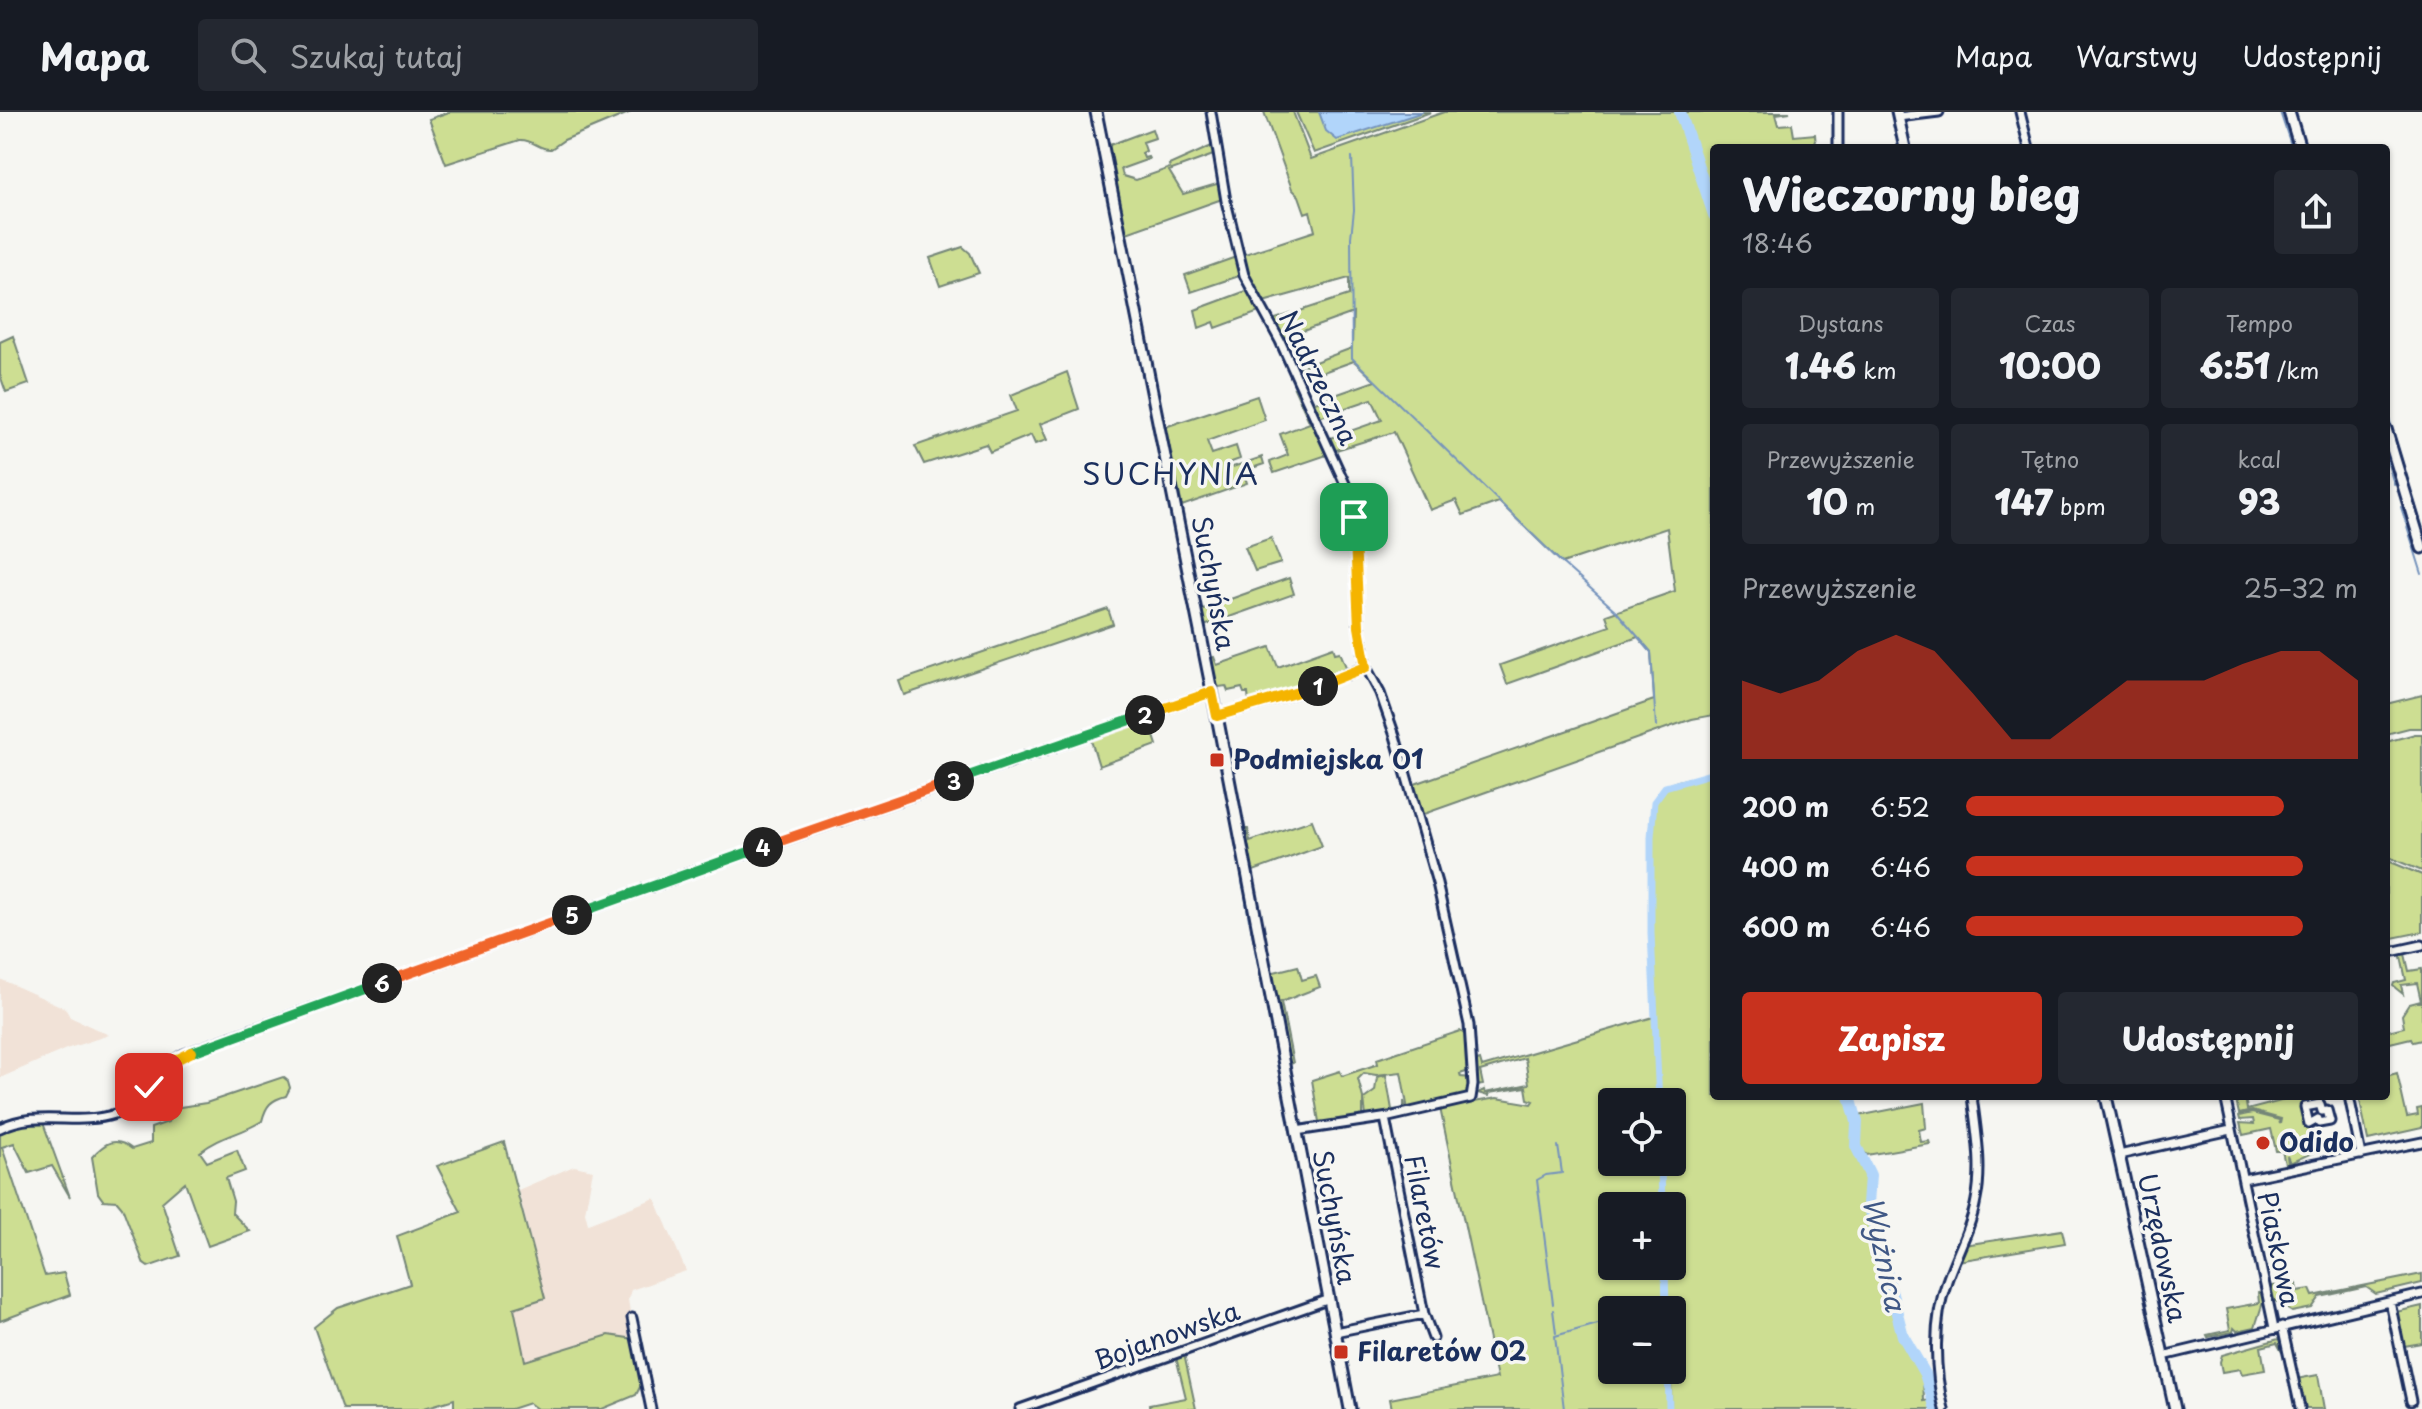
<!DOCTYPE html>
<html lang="pl">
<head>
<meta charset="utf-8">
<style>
  body { margin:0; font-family:"Playpen Sans",sans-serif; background:#242831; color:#f1f3f6; height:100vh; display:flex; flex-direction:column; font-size:30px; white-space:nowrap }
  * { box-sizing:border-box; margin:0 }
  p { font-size:26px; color:#9ea1a6 }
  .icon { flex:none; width:44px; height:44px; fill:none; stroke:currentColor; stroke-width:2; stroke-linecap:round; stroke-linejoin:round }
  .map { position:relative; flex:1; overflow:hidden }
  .sheet { position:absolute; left:1710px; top:32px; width:680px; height:956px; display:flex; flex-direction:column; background:#171b24; border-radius:8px; box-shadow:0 2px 6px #0004 }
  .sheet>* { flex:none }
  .fabs { position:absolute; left:1598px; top:976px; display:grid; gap:16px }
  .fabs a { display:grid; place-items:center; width:88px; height:88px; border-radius:8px; background:#171b24; box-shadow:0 2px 6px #0004; font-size:40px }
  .pin { position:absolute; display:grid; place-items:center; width:68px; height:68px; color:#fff; margin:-34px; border-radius:16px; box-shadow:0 4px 12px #0006 }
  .km { position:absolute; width:40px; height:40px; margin:-20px; border-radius:50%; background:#222; color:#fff; font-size:22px; line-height:40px; text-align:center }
  .round { display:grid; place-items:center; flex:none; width:84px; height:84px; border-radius:8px; background:#242831 }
  .headline { display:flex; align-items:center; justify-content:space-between; height:136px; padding:0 32px }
  h1 { font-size:44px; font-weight:800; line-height:60px }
  .figures { display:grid; grid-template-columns:repeat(3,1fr); gap:12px; height:136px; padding:8px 32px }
  .figures div { display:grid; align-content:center; border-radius:8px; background:#242831; text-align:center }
  .figures b { font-size:34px; font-weight:800 }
  .figures small { font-size:22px; font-weight:400 }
  .figures p { font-size:22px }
  .chart { height:224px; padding:16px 32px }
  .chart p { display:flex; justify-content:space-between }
  .chart svg { width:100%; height:144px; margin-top:8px; fill:#c8321e; opacity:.7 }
  .primary-button { display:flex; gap:16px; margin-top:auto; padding:16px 32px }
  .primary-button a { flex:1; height:92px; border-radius:8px; background:#c8321e; color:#fff; font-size:32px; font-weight:800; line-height:92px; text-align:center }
  .primary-button a+a { background:#242831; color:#f1f3f6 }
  ul { padding:0 32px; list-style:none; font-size:26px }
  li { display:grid; grid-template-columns:128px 96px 1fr; align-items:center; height:60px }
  li i { height:20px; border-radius:10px; background:#c8321e }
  header { display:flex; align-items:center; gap:48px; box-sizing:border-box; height:112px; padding:0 40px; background:#171b24; border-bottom:2px solid #363941 }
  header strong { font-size:38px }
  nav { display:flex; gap:44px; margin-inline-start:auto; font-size:28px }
  .search { width:560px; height:72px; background:#242831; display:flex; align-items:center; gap:20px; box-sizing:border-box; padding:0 28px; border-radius:8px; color:#9ea1a6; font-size:30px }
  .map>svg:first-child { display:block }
</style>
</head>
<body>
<header>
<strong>Mapa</strong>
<div class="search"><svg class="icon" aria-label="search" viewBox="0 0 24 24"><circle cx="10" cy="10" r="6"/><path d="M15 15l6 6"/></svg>Szukaj tutaj</div>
<nav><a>Mapa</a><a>Warstwy</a><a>Udostępnij</a></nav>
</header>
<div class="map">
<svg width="2422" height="1297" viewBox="0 0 2422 1297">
  <rect width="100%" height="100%" fill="#f6f6f2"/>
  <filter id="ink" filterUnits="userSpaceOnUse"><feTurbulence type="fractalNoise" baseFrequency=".0125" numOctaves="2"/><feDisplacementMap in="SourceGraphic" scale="16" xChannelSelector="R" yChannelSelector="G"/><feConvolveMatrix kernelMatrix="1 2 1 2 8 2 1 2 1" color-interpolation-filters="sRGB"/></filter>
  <g filter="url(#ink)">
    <path fill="#f1e2d7" d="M0 867 65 896 70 905 109 923 66 937 0 966Z
      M574 1054 593 1058 585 1100 588 1112 655 1086 686 1159 631 1178 628 1187 634 1227 609 1223 525 1250 514 1195 545 1185 518 1078Z"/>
    <path fill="#cdde92" stroke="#748678" stroke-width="2" d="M449 0H631L564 28 551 37C539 38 533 27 520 28L446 52 429 7Z
      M1264 0H1293L1311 47 1444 0H1790L1776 2 1779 13 1792 12 1794 24 1815 22 1816 35 1714 36V603L1692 607 1421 703 1412 673 1654 588 1651 540 1638 525 1507 572 1500 553 1610 514 1606 503 1675 479 1667 416 1562 451 1499 390 1463 403 1456 388 1430 398 1394 320 1333 339 1327 327 1382 308 1372 287 1316 306 1309 292 1375 269 1354 249 1301 268 1296 257 1352 236 1353 201 1281 227 1272 208 1349 183V166L1263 190 1252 174 1242 143 1315 119 1310 99 1305 101 1299 84 1292 77Z
      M1296 0H1431L1314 41Z
      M1152 17 1155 26 1143 30 1146 39 1142 41 1144 46 1148 45 1149 47 1121 57 1123 64 1136 68 1170 56 1169 53 1214 33 1216 42 1169 59 1183 82 1220 71 1222 87 1124 122 1107 34Z
      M1230 121 1242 163 1191 180 1185 163 1236 145Z
      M963 135 970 141 979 161 940 174 930 146Z
      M1243 166 1276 228 1274 229 1259 200 1216 216 1214 210 1199 216 1195 198 1246 179Z
      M13 224 29 272 6 280 0 263V230Z
      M1067 260 1079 297 1040 312 1047 328 1035 332 1031 323 990 340 986 332 924 352 915 334 1017 299 1011 283Z
      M1294 276H1297L1327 343 1274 361 1270 350 1288 343 1280 322 1310 311Z
      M1257 284 1265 308 1207 329 1212 342 1236 334 1240 347 1226 352 1227 357 1262 345 1264 352 1243 359 1247 371 1182 394 1165 315Z
      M1271 426 1281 451 1255 459 1245 435Z
      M1289 466 1294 482 1204 514 1200 498Z
      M1108 497 1113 512 904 583 899 569Z
      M1270 535 1278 555 1333 535 1335 541 1340 540 1348 560 1312 575 1249 592 1248 581H1244L1242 576 1228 579 1226 574 1219 575 1215 570 1211 546 1214 545 1217 553Z
      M2422 583V616H2409L2386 622V592Z
      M1148 606 1157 633 1099 654 1090 625Z
      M2415 622H2422V759L2386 744V630Z
      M1714 661V984H1848L1856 1010 1854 1033 1868 1063 1866 1074 1867 1097 1901 1226 1923 1265 1924 1289 1932 1288 1934 1297H1671L1672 1198H1668L1666 1154H1672V1094H1664L1662 1050H1672V990H1660L1658 955V990H1612V1050H1660L1661 1094H1612V1154H1663L1665 1198H1612V1258H1667L1668 1297H1392L1390 1287 1497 1266 1440 996 1497 986 1532 992 1534 989 1528 987 1526 975 1489 981 1488 984 1478 981 1484 978 1485 981 1529 972 1525 946 1480 959 1483 973 1476 974 1474 950 1480 948 1482 955 1657 904C1654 861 1638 707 1662 678 1671 667 1700 665 1714 661Z
      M1312 708 1322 734 1251 760 1243 717H1248L1250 729Z
      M2386 748 2422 763V820L2392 826 2394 837 2386 839Z
      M2412 837 2413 840 2405 842 2409 859 2422 857V928L2413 930 2411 926 2386 932V914L2388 919 2404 915 2402 903 2409 892 2421 889 2417 871 2401 873 2403 882 2393 874 2394 871 2406 868 2400 840Z
      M1298 854 1302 868 1316 864 1320 875 1281 890 1293 951 1288 953 1270 861Z
      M1460 919 1467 924 1469 959 1460 962 1461 965 1471 966 1469 983 1408 998 1401 960 1376 963 1364 961 1358 967 1363 986V1006L1299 1013 1319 1010 1312 968 1340 959 1342 964 1378 952 1377 947Z
      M2397 961 2407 1005 2418 1003 2417 997 2422 996V1016L2368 1028 2359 984H2386V964Z
      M1386 963 1392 998 1404 997V989L1406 998 1366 1005 1364 987 1375 979 1377 965Z
      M283 965 288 969 290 976 286 984C271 988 266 993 262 1009 240 1023 222 1023 200 1040L207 1050 237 1038 245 1059 226 1066 233 1089 232 1101 250 1119 208 1134 185 1070 162 1090 180 1144 148 1155 144 1152 122 1095 117 1089 103 1088 98 1081 92 1045C105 1030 116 1024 132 1037L151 1031V1016L168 1010 174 996 206 991Z
      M2235 984H2245L2247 998 2300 984H2319L2320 992 2305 996 2314 1040 2290 1051 2287 1044 2288 1052H2285L2282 1039H2276L2271 1017 2243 1023 2240 1011 2254 1012 2253 1007 2240 1008 2239 1004 2252 1001 2279 1008 2280 1012 2281 1007 2252 999 2239 1002Z
      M1924 991 1926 1016 1919 1018 1921 1030 1929 1029 1930 1032 1867 1043 1860 1036 1858 1004Z
      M42 1008 70 1085 52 1054 29 1061 14 1031 2 1035 45 1164 64 1161 70 1183 0 1209V1019L16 1012Z
      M504 1030 545 1186 514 1196 525 1249 609 1223 634 1227 643 1269 636 1283 602 1297H537L529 1291 511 1297H454V1287L421 1297H343L314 1215 338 1196 410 1172 397 1124 461 1100 437 1054Z
      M2062 1118 2065 1131 1958 1149 1964 1133Z
      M2422 1162V1171L2376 1182 2366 1175 2320 1185 2312 1196 2292 1200 2274 1188 2271 1174 2296 1171 2297 1179 2310 1177 2313 1184Z
      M2263 1180 2264 1187 2255 1215 2237 1219 2234 1216 2233 1220 2208 1225 2207 1223 2230 1218 2226 1197 2259 1191 2258 1181Z
      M2422 1194V1231L2404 1234 2396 1200Z
      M2282 1226 2286 1239 2282 1240 2277 1231 2261 1235 2265 1258 2242 1262 2240 1257 2222 1260 2220 1250 2222 1243Z
      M1184 1242 1196 1297H1150L1149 1293 1186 1286 1176 1245Z
      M2318 1263 2324 1297H2301L2296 1267Z"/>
    <path fill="#b1d5fa" stroke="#7593bc" stroke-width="2" d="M1319 0H1423L1337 28 1326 19Z"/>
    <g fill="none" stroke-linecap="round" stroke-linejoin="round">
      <path stroke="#7593bc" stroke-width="2" d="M2280 0 2292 36
        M2295 0 2306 36
        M1352 45 1354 98 1351 125 1352 246 1562 451 1616 499 1651 540 1656 614
        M2386 296 2411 379
        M2386 346 2394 372
        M2414 388 2422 415
        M2401 395 2422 462
        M1242 769 1243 775
        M1245 782 1249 808
        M1251 816 1254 830
        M1255 838 1259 857
        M1261 864 1262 869
        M1264 879 1278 954
        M1280 962 1282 973
        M1284 980 1288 1009
        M1553 1192 1537 1068 1546 1063 1562 1061 1558 1034
        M1663 1197 1666 1196
        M1553 1198 1556 1221
        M1657 1198H1658
        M1564 1297 1555 1224 1612 1208"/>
      <path stroke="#b1d5fa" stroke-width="7" d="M1659 990 1651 821V725L1654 690 1665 675 1714 661
        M1661 1050 1662 1094
        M1665 1154 1666 1198
        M1668 1258 1669 1297"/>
      <path stroke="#b1d5fa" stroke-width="12" d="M1680 0 1714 103
        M1850 984 1857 1010 1856 1034 1870 1063 1868 1092 1903 1224 1925 1262 1936 1297"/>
      <g stroke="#1b2f5e" stroke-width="13">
        <path id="minor" d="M1211 0 1226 89 1244 163 1280 229 1351 385 1354 405 1359 515 1366 555 1380 581 1395 624 1437 771 1469 913 1473 973 1471 986 1389 1005 1296 1019
          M2020 0 2029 36
          M1898 5 1939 0
          M1838 36V0
          M1217 604 1313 576 1366 555
          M2386 841 2422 833
          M2225 984 2274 1216
          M2349 984 2361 1043
          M2320 992 2322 999 2327 998 2330 1009 2319 1011 2318 1007 2309 1012 2305 995Z
          M1385 1006 1424 1202 1433 1226
          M0 1016C39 997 76 1015 115 1002 146 992 155 957 184 942L718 751 1212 580
          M2119 1043 2231 1018
          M2243 1067 2422 1030
          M2390 1190 2411 1289
          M632 1206 651 1297
          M2282 1214 2300 1296
          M1335 1220 1424 1202
          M2163 1244 2422 1182
          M1020 1297 1327 1188
          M1944 1297C1934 1258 1933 1208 1947 1169 1956 1142 1971 1117 1976 1088 1983 1054 1976 1018 1972 984"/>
      </g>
      <g stroke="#1b2f5e" stroke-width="15">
        <path id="tertiary" d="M1096 0 1217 604 1350 1297
          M1897 0 1905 36
          M2289 0 2300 36
          M2386 317 2422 436
          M2106 984 2175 1297"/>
      </g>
      <use href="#minor" stroke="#f6f6f2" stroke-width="7"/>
      <use href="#tertiary" stroke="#f6f6f2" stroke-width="9"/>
    </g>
  </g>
  <g fill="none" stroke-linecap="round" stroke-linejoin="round" filter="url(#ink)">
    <g stroke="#fff" stroke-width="16">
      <path id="split-1" d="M1318 574 1366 555 1359 515 1354 405"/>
    </g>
    <g stroke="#fff" stroke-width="16">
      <path id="split-2" d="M1145 603 1212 580 1217 604 1318 574"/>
    </g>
    <g stroke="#fff" stroke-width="16">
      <path id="split-3" d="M954 669 1145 603"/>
    </g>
    <g stroke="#fff" stroke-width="16">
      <path id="split-4" d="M763 735 954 669"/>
    </g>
    <g stroke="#fff" stroke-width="16">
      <path id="split-5" d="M572 803 763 735"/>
    </g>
    <g stroke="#fff" stroke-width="16">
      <path id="split-6" d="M382 871 572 803"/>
    </g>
    <g stroke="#fff" stroke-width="16">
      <path id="split-7" d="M192 940 382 871"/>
    </g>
    <g stroke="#fff" stroke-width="16">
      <path id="split-8" d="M149 975 168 952 192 940"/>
    </g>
    <use href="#split-1" stroke="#f5b400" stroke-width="10"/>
    <use href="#split-2" stroke="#f5b400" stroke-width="10"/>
    <use href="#split-3" stroke="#22a559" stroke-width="10"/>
    <use href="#split-4" stroke="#f0652b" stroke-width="10"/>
    <use href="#split-5" stroke="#22a559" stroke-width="10"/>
    <use href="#split-6" stroke="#f0652b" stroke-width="10"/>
    <use href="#split-7" stroke="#22a559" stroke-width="10"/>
    <use href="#split-8" stroke="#f5b400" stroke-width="10"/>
  </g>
  <g fill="#c8321e" stroke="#f6f6f2" stroke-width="3">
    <rect x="1209" y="640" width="16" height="16" rx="4"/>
    <circle cx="2263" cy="1031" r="8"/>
    <rect x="1333" y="1232" width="16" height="16" rx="4"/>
  </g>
  <g text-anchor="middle" stroke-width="7" stroke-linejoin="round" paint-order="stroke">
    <g font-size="26" fill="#1b2f5e" stroke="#f6f6f2">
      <text transform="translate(1318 266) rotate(64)" y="9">Nadrzeczna</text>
      <text transform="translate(1213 471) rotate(79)" y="9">Suchyńska</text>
      <text transform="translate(1424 1100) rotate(79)" y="9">Filaretów</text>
      <text transform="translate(1334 1105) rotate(79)" y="9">Suchyńska</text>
      <text transform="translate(2162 1136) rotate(78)" y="9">Urzędowska</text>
      <text transform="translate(2278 1137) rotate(78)" y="9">Piaskowa</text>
      <text transform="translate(1167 1224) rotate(-20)" y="9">Bojanowska</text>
    </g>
    <g font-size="26" font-weight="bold" fill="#1b2f5e" stroke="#f6f6f2" text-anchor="start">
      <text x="1233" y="657">Podmiejska 01</text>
      <text x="2279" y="1040">Odido</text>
      <text x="1357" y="1249">Filaretów 02</text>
    </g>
    <g font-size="28" font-style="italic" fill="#405885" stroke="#f6f6f2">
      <text transform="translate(1884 1142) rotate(78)" y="10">Wyżnica</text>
    </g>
    <g font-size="30" letter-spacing="2" fill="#1b2f5e" stroke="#f6f6f2">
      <text x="1171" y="373">SUCHYNIA</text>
    </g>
  </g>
</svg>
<div class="fabs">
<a><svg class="icon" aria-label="locate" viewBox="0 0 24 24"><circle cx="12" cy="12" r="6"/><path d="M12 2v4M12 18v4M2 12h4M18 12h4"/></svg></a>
<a>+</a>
<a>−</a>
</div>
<div class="pin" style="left:1354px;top:405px;background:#1e9e55"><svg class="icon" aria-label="arrive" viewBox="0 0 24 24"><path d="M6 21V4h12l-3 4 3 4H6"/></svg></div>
<div class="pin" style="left:149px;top:975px;background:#d93025"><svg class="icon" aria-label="check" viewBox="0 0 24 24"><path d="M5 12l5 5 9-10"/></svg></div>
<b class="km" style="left:1318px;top:574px">1</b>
<b class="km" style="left:1145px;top:603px">2</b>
<b class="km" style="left:954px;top:669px">3</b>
<b class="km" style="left:763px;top:735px">4</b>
<b class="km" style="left:572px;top:803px">5</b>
<b class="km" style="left:382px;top:871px">6</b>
<section class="sheet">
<div class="headline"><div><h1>Wieczorny bieg</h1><p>18:46</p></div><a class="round"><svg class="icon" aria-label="share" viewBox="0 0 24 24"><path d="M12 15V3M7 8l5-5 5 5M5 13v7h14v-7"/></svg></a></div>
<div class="figures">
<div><p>Dystans</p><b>1.46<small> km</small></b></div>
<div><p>Czas</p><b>10:00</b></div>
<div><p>Tempo</p><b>6:51<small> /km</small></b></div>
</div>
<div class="figures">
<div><p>Przewyższenie</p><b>10<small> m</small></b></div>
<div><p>Tętno</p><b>147<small> bpm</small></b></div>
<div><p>kcal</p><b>93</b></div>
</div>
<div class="chart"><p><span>Przewyższenie</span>25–32 m</p>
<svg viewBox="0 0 160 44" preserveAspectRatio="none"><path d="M0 44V20L10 24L20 20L30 11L40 6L50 11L60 24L70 38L80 38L90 29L100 20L110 20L120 20L130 15L140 11L150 11L160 20V44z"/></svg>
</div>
<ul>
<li><b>200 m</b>6:52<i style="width:81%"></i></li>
<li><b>400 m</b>6:46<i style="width:86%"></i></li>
<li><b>600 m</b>6:46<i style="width:86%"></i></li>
</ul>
<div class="primary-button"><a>Zapisz</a><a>Udostępnij</a></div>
</section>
</div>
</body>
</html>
